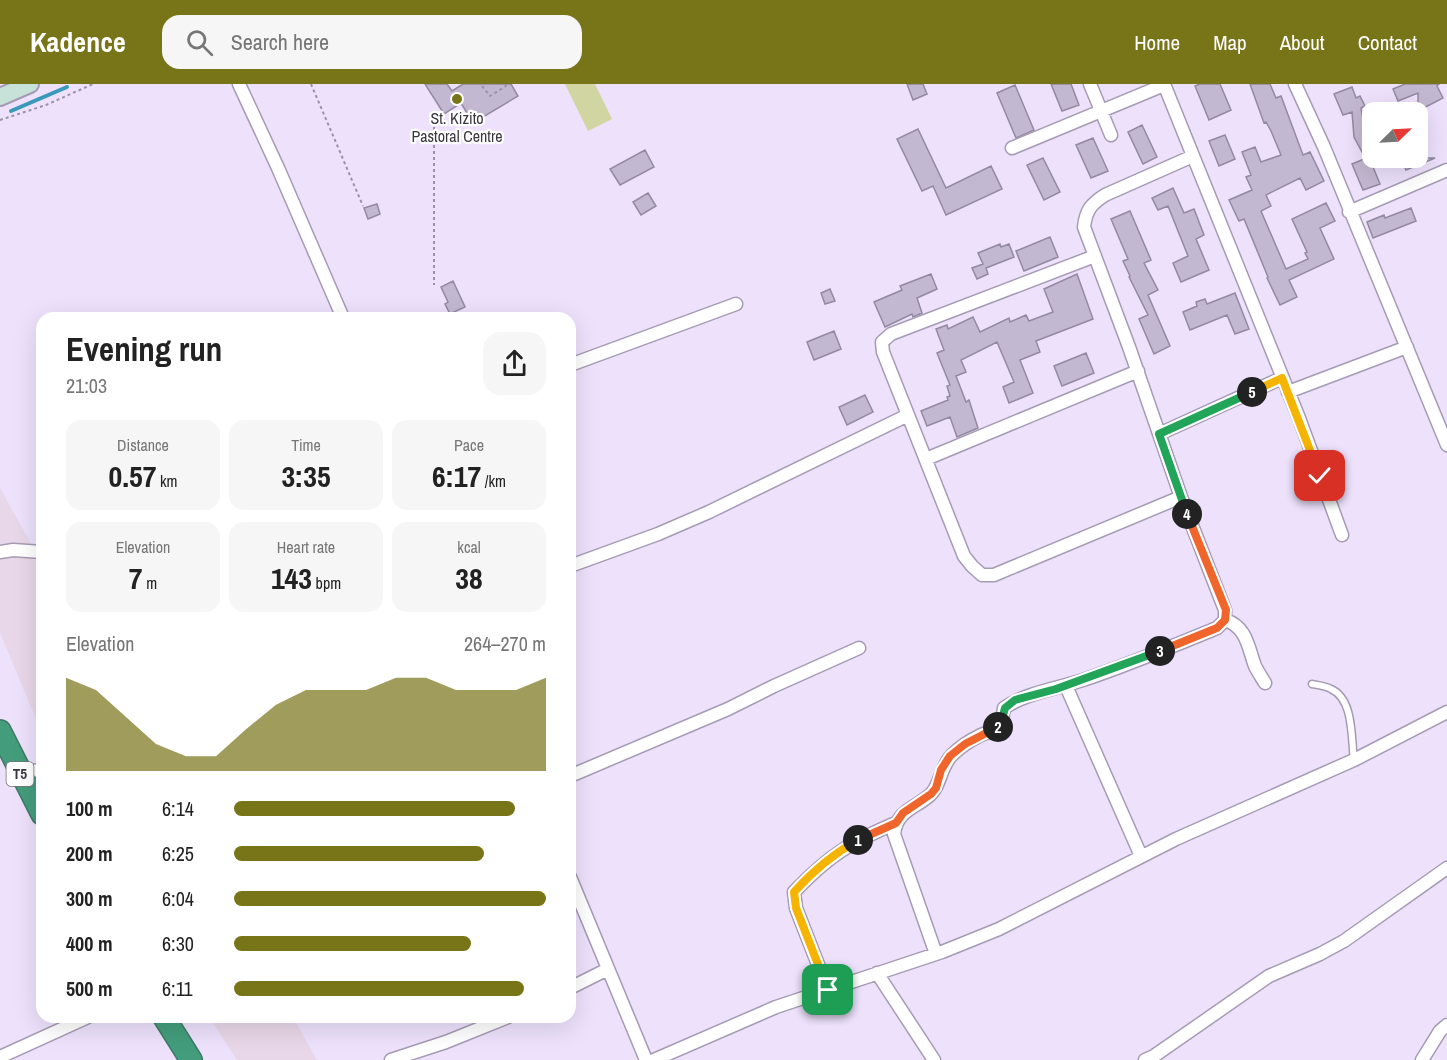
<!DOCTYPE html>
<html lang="en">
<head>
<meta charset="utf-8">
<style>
  body { margin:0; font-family:"Archivo Narrow",sans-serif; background:#f6f6f6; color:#222; height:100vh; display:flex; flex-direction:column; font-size:22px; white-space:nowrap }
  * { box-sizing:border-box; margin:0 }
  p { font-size:20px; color:#767676 }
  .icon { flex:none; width:33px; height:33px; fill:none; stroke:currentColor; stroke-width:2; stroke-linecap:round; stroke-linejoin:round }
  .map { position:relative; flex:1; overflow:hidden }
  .sheet { position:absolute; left:36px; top:228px; width:540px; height:711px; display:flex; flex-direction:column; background:#fff; border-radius:18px; box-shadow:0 6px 24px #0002 }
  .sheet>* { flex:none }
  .needle { width:39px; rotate:66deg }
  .controls { position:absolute; left:1362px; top:18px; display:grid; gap:12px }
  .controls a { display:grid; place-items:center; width:66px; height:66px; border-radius:12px; background:#fff; box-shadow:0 6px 24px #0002; font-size:30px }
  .pin { position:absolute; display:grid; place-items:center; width:51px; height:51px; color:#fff; margin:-26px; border-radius:12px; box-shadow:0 3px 9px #0006 }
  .km { position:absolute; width:30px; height:30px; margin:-15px; border-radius:50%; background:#222; color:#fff; font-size:16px; line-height:30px; text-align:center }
  .round { display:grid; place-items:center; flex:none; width:63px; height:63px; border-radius:18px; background:#f6f6f6 }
  .head { display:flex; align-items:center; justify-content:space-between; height:102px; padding:0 30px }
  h1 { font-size:33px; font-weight:700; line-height:45px }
  .stats { display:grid; grid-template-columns:repeat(3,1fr); gap:9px; height:102px; padding:6px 30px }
  .stats div { display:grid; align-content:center; border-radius:15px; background:#f6f6f6; text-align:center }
  .stats b { font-size:30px; font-weight:700 }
  .stats small { font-size:16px; font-weight:400 }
  .stats p { font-size:16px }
  .chart { height:168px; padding:12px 30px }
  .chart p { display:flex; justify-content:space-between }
  .chart svg { width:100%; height:108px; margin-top:6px; fill:#787418; opacity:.7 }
  ul { padding:0 30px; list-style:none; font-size:20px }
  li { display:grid; grid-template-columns:96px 72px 1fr; align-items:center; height:45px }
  li i { height:15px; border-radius:8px; background:#787418 }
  header { display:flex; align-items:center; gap:36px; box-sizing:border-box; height:84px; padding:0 30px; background:#787418; color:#fff }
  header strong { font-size:28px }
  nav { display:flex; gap:33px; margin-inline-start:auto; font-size:21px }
  .search { width:420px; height:54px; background:#f6f6f6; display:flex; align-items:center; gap:15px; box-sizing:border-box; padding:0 21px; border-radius:18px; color:#767676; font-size:22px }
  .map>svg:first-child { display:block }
</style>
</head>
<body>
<header>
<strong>Kadence</strong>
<div class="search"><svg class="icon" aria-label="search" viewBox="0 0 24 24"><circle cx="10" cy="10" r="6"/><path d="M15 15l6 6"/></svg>Search here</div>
<nav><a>Home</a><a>Map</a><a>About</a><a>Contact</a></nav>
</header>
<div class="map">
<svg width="1447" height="976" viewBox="0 0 1447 976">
  <rect width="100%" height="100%" fill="#ede1fc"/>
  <path fill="#e8d7e8" d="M0 404 42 479V649L0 549Z
    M209 933H293L317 976H237Z"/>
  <path fill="#d1d5a2" d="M565 0H595L612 35 588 47Z"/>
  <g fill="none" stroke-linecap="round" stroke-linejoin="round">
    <path stroke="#3a99ba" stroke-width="4" d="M11 27 67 3"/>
  </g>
  <path fill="#c3b8d1" stroke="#9389a1" stroke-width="1.5" d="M425 0H447L452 7 463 0H511L518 12 473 39 461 19 444 30Z
    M907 0H923L927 10 913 16Z
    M1051 0H1071L1079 21 1062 27Z
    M1200 0H1220L1231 26 1209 36 1195 2Z
    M1250 0H1270L1276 14 1281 12 1303 71 1310 68 1324 97 1306 106 1300 94 1266 111 1271 122 1261 127 1286 185 1308 175 1305 169 1307 168 1292 135 1326 119 1335 137 1320 144 1334 175 1289 196 1297 213 1280 221 1267 194 1268 193 1244 135 1239 137 1229 116 1252 106 1246 93 1251 91 1242 68 1255 63 1261 78 1281 71 1271 47 1266 38 1264 39Z
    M1405 0H1439L1437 2 1443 14 1418 27V9L1398 17 1393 5Z
    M1015 1 1034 46 1016 54 997 9Z
    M1352 3 1356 14 1360 12 1365 22 1361 24 1365 47 1368 46 1372 54V62L1362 68 1354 53 1352 28 1343 31 1334 10Z
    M1142 41 1157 73 1143 80 1128 48Z
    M918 45 946 104 991 82 1002 105 946 131 933 102 922 107 897 55Z
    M1225 51 1235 75 1219 82 1209 57Z
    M1093 54 1108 87 1091 94 1076 61Z
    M645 66 654 83 620 101 610 85Z
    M1369 73 1380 100 1363 106 1352 80Z
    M1043 74 1060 108 1044 116 1027 81Z
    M1401 74H1435L1406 86Z
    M1173 104 1184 129 1194 125 1204 151 1196 155 1209 186 1181 198 1173 179 1188 172 1168 122 1158 126 1152 114Z
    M648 109 656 122 641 131 633 118Z
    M377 120 380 130 368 135 364 124Z
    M1411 124 1416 137 1373 154 1367 138 1384 131 1385 134Z
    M1130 127 1151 176 1144 179 1158 206 1148 211 1170 262 1154 270 1139 235 1148 231 1129 193 1130 192 1123 177 1128 175 1111 135Z
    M1050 153 1058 173 1024 187 1016 167Z
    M1000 160 1001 163 1009 160 1014 173 986 184 988 190 977 195 972 184 983 180 978 169Z
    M931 190 937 205 917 214 922 229 913 233 912 230 885 243 874 218 902 206 900 202Z
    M1077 190 1093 235 1036 257 1040 268 1020 276 1033 309 1009 319 1003 303 1014 298 997 258 961 276 966 288 956 292 966 318 969 316 978 344 957 353 950 333 927 342 921 327 948 316 947 313 950 312 947 302 950 301 937 269 944 266 936 245 947 241 948 245 973 233 980 248 1009 234 1010 238 1026 231 1029 237 1053 228 1044 205Z
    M453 197 465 223 450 230 445 220 448 218 441 203Z
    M830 205 835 217 825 220 821 209Z
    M1235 209 1249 245 1235 250 1227 231 1190 246 1183 228 1197 222 1196 218 1205 215 1207 220Z
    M834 247 841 265 814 276 807 258Z
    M1086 269 1094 289 1062 302 1054 282Z
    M865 311 873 328 847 341 839 323Z"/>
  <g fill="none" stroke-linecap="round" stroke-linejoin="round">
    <g stroke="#a69bb4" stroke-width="9">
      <path id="lane" d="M1312 600C1318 601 1326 602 1331 605 1354 615 1351 654 1354 676"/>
    </g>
    <g stroke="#a69bb4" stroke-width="15">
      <path id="street" d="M239 0 278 84 343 234
        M1090 0 1111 51
        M1164 0 1299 334 1342 451
        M1295 0 1324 63 1447 361
        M1012 64 1164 1
        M1349 128 1447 86
        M1095 172 891 250 882 258 883 268 964 472 972 482 982 491H994L1181 413
        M570 281 736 220
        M1288 308 1407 263
        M1159 350 1282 294
        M926 375 1138 287
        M0 468 13 466 42 468
        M570 482 658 450 709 428 908 331
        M1225 536C1247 543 1248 563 1255 582 1258 588 1262 594 1265 599
        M1066 602 1141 772
        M19 688 42 686
        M570 692 728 625 774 602 859 564
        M570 793 646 976
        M936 870 894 750C897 726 914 725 930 711 941 701 940 683 952 671 960 663 969 657 979 652 985 649 994 647 999 641 1003 636 1003 630 1004 624 1025 609 1059 604 1083 596 1128 581 1173 562 1217 544L1225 536V526L1181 413 1129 263 1084 143C1086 126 1091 120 1105 111L1193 72
        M877 889 934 976
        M570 904 608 885
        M828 906 796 824 794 808C828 772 851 758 896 739
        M0 973 88 933
        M391 976 446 958 508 933
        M654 976 776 923 942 868 999 845 1176 755 1354 676 1447 628
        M1145 976 1154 972 1269 892 1320 870 1344 857 1447 784
        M1422 976 1440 947 1447 941"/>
    </g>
    <g stroke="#a69bb4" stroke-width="20">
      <path id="secondary" d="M0 13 30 0"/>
    </g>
    <g stroke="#407967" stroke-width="24">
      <path id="highway" d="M0 647 42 730
        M164 933 191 976"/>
    </g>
    <path stroke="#9a92a5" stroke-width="2" stroke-dasharray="3 3" stroke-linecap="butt" d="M311 0 363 122
      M482 2 490 12 506 2 505 0
      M0 36 46 21 93 0
      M434 43V201"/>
    <use href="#lane" stroke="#fff" stroke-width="6"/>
    <use href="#street" stroke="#fff" stroke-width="12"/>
    <use href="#secondary" stroke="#c7e2d8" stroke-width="16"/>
    <use href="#highway" stroke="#439d7c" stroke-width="21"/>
  </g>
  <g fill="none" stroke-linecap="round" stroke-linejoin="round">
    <g stroke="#fff" stroke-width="12">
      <path id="split-1" d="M828 906 796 824 794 808C813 787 833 770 858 756"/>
    </g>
    <g stroke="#fff" stroke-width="12">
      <path id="split-2" d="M858 756 896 739 903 729 931 710 936 704 941 686 950 672 965 660 998 643"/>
    </g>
    <g stroke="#fff" stroke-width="12">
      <path id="split-3" d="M998 643 1001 639 1005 624 1015 616 1056 605 1160 567"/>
    </g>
    <g stroke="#fff" stroke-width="12">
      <path id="split-4" d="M1160 567 1217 544 1225 536 1226 526 1187 430"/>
    </g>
    <g stroke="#fff" stroke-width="12">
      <path id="split-5" d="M1187 430 1159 350 1252 308"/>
    </g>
    <g stroke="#fff" stroke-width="12">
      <path id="split-6" d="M1252 308 1282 294 1320 392"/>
    </g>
    <use href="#split-1" stroke="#f5b400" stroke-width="8"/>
    <use href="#split-2" stroke="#f0652b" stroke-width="8"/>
    <use href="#split-3" stroke="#22a559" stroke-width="8"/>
    <use href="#split-4" stroke="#f0652b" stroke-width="8"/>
    <use href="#split-5" stroke="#22a559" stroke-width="8"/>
    <use href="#split-6" stroke="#f5b400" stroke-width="8"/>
  </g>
  <circle fill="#787418" stroke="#fff" stroke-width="2" cx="457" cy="15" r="6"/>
  <g text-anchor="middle" stroke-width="4.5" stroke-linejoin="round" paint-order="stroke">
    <rect fill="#fff" stroke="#76737a" stroke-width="1.5" x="6.5" y="678" width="27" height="24" rx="4.5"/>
    <g font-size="15" font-weight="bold" fill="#3b3741">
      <text x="20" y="695">T5</text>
    </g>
    <g font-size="16" fill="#3b3741" stroke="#fff">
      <text x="457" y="40">St. Kizito<tspan x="457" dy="18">Pastoral Centre</tspan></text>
    </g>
  </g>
</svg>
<div class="controls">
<a><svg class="needle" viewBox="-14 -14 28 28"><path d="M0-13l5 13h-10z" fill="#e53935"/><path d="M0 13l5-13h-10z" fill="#767676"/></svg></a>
</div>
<div class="pin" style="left:828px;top:906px;background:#1e9e55"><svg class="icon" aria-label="arrive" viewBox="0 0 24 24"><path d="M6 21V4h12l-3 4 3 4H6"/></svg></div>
<div class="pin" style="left:1320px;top:392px;background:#d93025"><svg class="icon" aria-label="check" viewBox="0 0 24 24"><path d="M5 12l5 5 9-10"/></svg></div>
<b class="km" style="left:858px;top:756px">1</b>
<b class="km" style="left:998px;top:643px">2</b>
<b class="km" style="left:1160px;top:567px">3</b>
<b class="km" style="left:1187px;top:430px">4</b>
<b class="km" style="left:1252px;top:308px">5</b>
<section class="sheet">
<div class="head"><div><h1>Evening run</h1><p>21:03</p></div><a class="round"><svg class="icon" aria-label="share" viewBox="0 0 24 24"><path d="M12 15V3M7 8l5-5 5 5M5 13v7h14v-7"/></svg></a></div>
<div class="stats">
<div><p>Distance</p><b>0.57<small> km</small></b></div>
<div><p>Time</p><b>3:35</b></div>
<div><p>Pace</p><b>6:17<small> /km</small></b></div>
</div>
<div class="stats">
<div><p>Elevation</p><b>7<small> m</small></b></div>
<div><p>Heart rate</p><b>143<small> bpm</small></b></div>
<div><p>kcal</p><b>38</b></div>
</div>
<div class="chart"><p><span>Elevation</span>264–270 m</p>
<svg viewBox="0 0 160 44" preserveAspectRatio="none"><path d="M0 44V6L10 11L20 22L30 33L40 38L50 38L60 27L70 17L80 11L90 11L100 11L110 6L120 6L130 11L140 11L150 11L160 6V44z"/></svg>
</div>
<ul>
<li><b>100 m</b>6:14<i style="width:90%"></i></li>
<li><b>200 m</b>6:25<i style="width:80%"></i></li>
<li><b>300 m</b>6:04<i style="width:100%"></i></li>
<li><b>400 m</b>6:30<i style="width:76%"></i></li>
<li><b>500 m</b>6:11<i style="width:93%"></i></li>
</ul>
</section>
</div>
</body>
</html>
